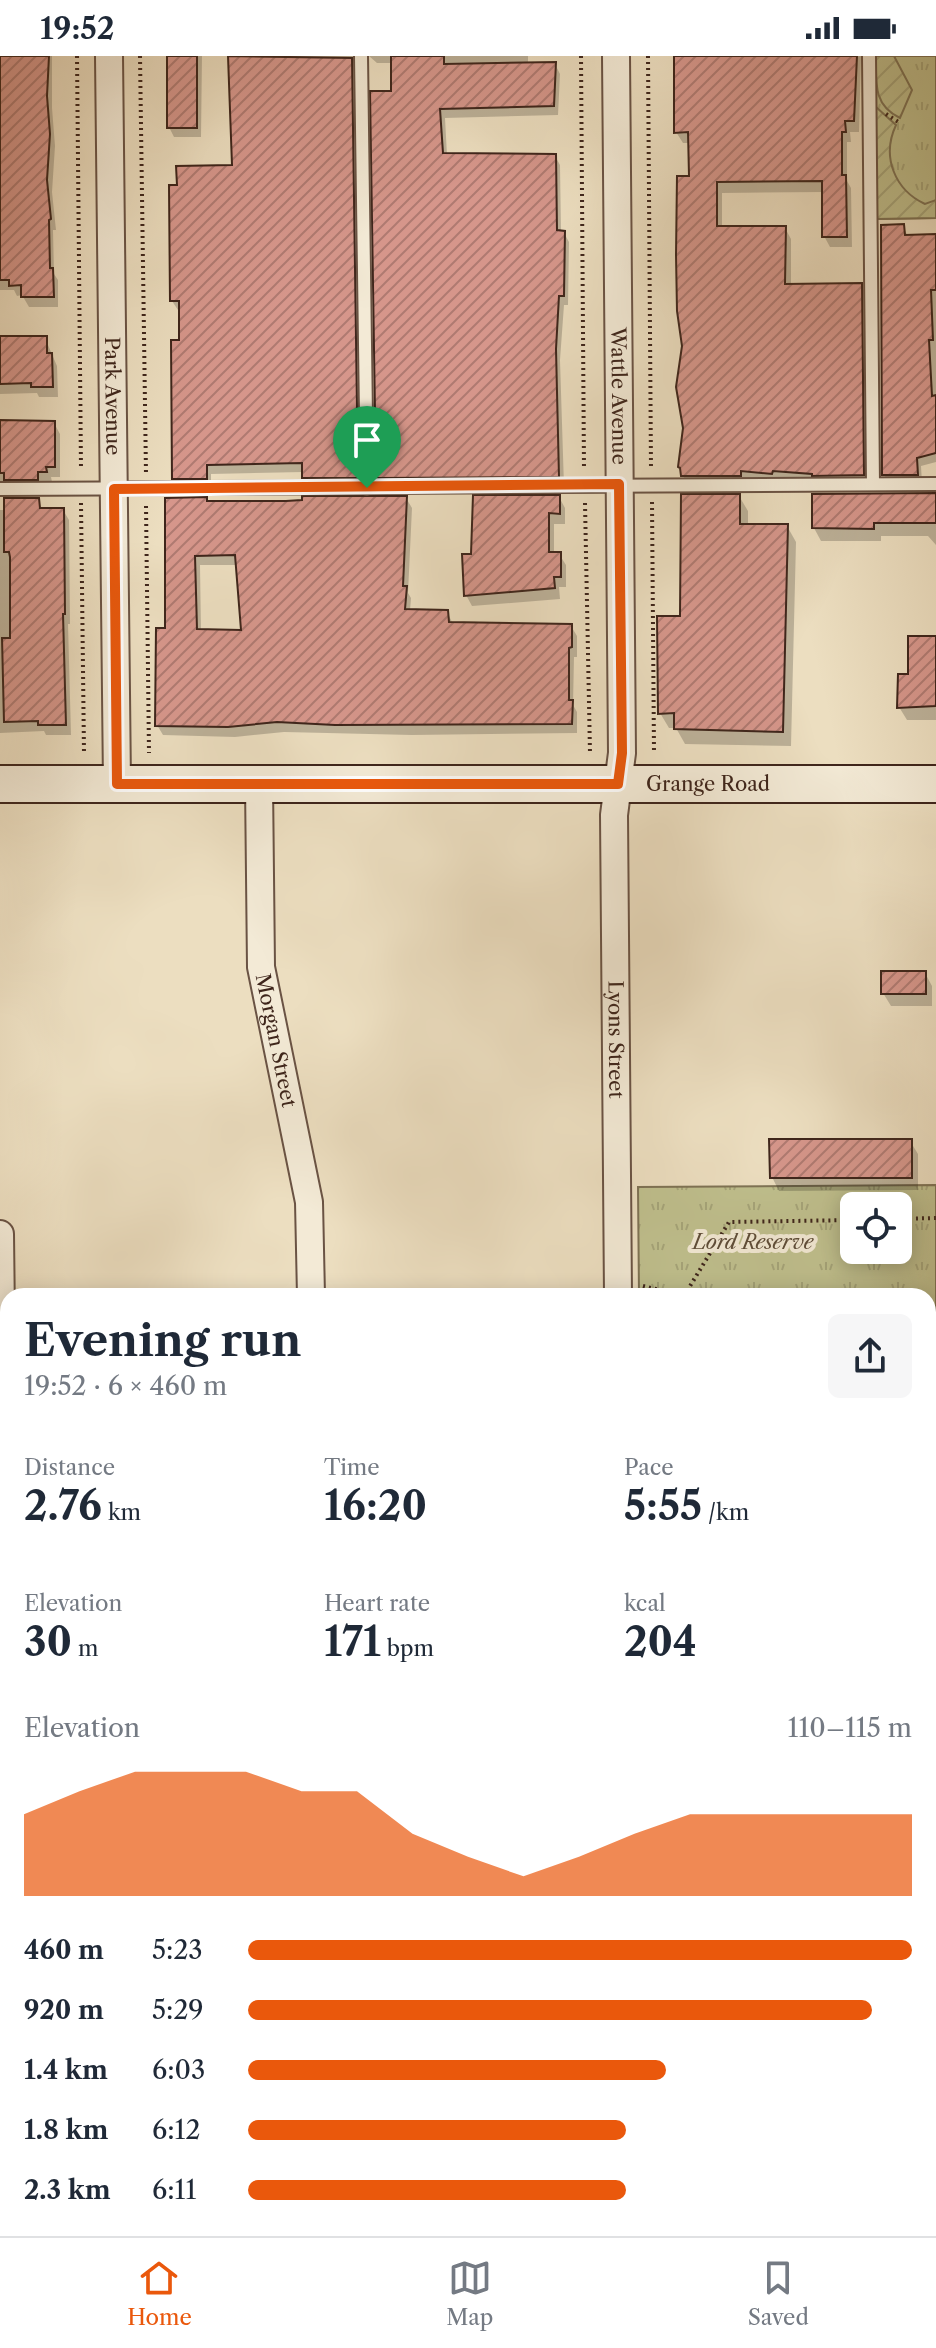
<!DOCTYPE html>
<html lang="en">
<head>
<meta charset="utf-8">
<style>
  body { margin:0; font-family:"Libre Caslon Text",serif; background:#f6f6f7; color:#1f2937; height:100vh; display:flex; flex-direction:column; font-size:30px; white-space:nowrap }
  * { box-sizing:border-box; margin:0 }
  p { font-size:26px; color:#747a83 }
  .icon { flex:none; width:44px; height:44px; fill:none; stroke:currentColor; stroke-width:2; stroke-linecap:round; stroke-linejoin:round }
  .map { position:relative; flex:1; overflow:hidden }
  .details { position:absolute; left:0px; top:1232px; width:936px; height:948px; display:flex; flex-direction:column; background:#fff; border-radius:24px 24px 0 0; box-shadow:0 4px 20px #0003 }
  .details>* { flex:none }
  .tools { position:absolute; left:840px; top:1136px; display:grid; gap:16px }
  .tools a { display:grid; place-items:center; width:72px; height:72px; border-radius:12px; background:#fff; box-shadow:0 4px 20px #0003; font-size:40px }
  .pin { position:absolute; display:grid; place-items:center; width:68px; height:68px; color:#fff; margin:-82px -34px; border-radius:50% 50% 50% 0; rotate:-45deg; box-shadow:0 0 8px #0007 }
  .pin .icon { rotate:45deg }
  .round { display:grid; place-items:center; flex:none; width:84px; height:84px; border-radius:12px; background:#f6f6f7 }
  .headline { display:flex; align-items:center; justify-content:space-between; height:136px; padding:0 24px }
  h1 { font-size:44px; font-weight:800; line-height:60px }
  .stats { display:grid; grid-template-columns:repeat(3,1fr); gap:12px; height:136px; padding:8px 24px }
  .stats div { display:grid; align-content:center }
  .stats b { font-size:40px; font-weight:800 }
  .stats small { font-size:22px; font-weight:400 }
  .stats p { font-size:22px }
  .chart { height:224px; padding:16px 24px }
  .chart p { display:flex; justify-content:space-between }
  .chart svg { width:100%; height:144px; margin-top:8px; fill:#ea580c; opacity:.7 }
  ul { padding:0 24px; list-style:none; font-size:26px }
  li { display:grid; grid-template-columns:128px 96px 1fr; align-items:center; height:60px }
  li i { height:20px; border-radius:10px; background:#ea580c }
  .status { display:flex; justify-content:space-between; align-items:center; height:56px; padding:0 40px; background:#fff; direction:ltr }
  .status svg { height:22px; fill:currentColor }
  .tabs { display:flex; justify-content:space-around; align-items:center; height:112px; border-top:2px solid #e0e1e3; background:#fff; font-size:22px; color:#747a83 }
  .tabs a { display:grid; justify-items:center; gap:4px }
  .tabs .active { color:#ea580c }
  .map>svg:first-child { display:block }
</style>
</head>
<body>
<div class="status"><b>19:52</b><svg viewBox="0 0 49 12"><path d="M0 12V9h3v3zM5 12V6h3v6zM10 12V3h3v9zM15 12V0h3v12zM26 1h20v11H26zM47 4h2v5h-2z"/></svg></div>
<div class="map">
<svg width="936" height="2180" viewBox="0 0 936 2180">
  <defs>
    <pattern id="park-tufts" width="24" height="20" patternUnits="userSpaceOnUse" patternTransform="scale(2)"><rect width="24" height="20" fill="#bfbf8d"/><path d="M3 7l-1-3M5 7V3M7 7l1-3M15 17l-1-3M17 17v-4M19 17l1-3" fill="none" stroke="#a5a479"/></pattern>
    <pattern id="garden-furrows" width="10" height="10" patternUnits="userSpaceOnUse" patternTransform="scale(2)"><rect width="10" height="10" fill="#bfbf8d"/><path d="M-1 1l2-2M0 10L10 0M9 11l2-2" fill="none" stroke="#a5a479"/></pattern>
    <pattern id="building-hatch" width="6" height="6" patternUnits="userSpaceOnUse" patternTransform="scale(2)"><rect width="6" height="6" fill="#d6968b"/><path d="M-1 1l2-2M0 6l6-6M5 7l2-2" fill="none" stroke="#af7a71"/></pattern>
  </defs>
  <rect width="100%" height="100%" fill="#ecdec0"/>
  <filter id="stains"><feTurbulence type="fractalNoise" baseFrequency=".0025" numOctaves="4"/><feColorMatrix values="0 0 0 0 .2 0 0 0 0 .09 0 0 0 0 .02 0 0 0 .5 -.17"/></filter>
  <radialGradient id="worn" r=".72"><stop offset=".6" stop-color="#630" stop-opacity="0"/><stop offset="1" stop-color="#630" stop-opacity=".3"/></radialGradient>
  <path fill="url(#park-tufts)" stroke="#7e7254" stroke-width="2" fill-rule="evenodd" d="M876 0H936V162L876 163Z
    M936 1129V2180H648V2172H928V1240H639L638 1131ZM854 1150H898V1194H854Z"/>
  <path fill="url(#garden-furrows)" stroke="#7e7254" stroke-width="2" d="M876 0H894L912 34 900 62C873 49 876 27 876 0Z
    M876 51 896 69C881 101 895 134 925 148L936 144V162L876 163Z"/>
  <path fill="#0003" fill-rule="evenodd" d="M0 0H52V52L55 90 52 136 56 174H53L54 218 58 224V251H29L22 239 17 240 14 234H0Z
    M169 0H202L201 81H174L169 71Z
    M230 0H368L361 2 362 431H310L304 416 211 418V432H180L174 423 181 286V254H178L172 245 179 131 234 111Z
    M369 0H528V9L555 8 560 18 558 59 445 62 447 99 555 100 560 109 561 177H564L569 186 568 249H564L560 304 564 430 383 431 378 421 393 7H377Z
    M676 0H861L859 76H850L851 86H847V125L851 132 852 191H830L824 180V136L722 137V172H785L791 183V230L861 229 867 240 869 430 689 431 683 420 684 290 691 122 690 87H683L676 76Z
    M903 170 908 181H936V406L921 410 922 427H889L884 419Z
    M0 282H45L57 310 58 341H39L37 337 0 338Z
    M0 366 54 367 60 378V421H51L52 426 45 427H0Z
    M936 439V489L928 480H881V485H821L814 472Z
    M739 440 748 455V470H787L796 486 791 690 685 688 676 672H669L660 657 682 562Z
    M559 441 565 452V468H554V498H559L566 509V531H559L560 543 472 550 466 539 473 500Z
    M406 442 412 452 408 537 411 542 410 555 447 556 453 568 571 570 577 580V601H574L573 649 577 656V677L412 679 284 676 235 681 163 679 157 669 167 574 206 443 208 447ZM200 509H238L243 576 201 575Z
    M0 454H63L69 464 70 568H68L71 679H46L44 675 0 677Z
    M936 582V664H907L899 651 910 620Z
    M925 917 932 930V950H891L883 937Z
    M910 1085 918 1098V1134L779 1135 772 1121Z"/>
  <path fill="url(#building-hatch)" stroke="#3e251b" stroke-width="2" fill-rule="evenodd" d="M0 0H49L47 40 50 78 47 124 51 163 49 164 50 212H53L54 241H21V229L9 230V224H0Z
    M167 0H197V72H167Z
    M228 0 352 2 358 422H302V407L207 409V423H172L171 284H179V245H170L169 129H177L176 110 232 109Z
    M391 0H444V8L556 6 554 50 440 53 443 97 556 98 557 174 565 175 564 240H559L556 293 559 421 376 422 370 35H391Z
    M674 0H857L854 65H845L846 76H842V119H846L847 181H822V125L717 126V170H786L785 228 862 227 864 419 812 420V418L773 415 772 418 741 415V420H681L680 412 678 411 683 372 676 331 682 290 677 255 676 199 677 120H689L688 76 674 77Z
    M904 168 905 179 936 178V234H931L933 284H929L932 340 936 339V397L917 402 918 419H882L881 169Z
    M0 280H47V297H52L53 331H31V327L0 328Z
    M0 364 55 365V411H46L47 416H38V424H4V417H0Z
    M936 437V467H874V473L812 472V438Z
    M681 438H740V468H788L783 676 674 673V657L658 658 657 560H680Z
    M473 439H560V458L549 457V496H561V521H554L555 532 464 540 462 498H471Z
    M302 440H407L403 530H407L405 553 448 554 449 566 572 568V591L569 592V644H573L572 668 335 669 277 666 228 671 155 670 156 572H165V442L207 441V445H286L302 444ZM235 499 241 574 197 573 195 500Z
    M4 442H39L40 452H64L65 558H63L66 669H38V665L4 666 2 582H10V501L9 496H4Z
    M908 580H936V650L897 652 898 618H908Z
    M881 915H926V938H881Z
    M769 1083H912V1122H770Z"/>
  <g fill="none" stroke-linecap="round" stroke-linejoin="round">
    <g stroke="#6a5344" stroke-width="16">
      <path id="service" d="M361 0 367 432
        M869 0 873 428
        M0 433 936 428"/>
    </g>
    <g stroke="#6a5344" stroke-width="30">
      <g id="minor">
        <path id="s1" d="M109 0 117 728"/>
        <path id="s2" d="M616 0 622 697 614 759 618 1240"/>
        <path id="s3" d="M259 728 261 911 309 1146 311 1240"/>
        <path d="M0 1178 8 1846"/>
        <path d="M12 2172V2180"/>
        <path d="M321 2172V2180"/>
        <path d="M629 2172V2180"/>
      </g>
    </g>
    <g stroke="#3e251b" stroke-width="40">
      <g id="secondary">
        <path id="s4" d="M0 728H936"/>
      </g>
    </g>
    <path stroke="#3e251b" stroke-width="4" stroke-dasharray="2 4" stroke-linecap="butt" d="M77 0 81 414
      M140 0 146 418
      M581 0 584 414
      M648 0 651 414
      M886 58 900 67
      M652 446 654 697
      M81 447 84 697
      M585 447 590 697
      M146 450 149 697
      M898 1163 936 1162
      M643 1230 664 1235 688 1234
      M684 1240 729 1166 854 1164
      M691 2172 692 2180"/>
    <use href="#service" stroke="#f3ead6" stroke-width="12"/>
    <use href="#minor" stroke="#f3ead6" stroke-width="26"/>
    <use href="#secondary" stroke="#f3ead6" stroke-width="36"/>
  </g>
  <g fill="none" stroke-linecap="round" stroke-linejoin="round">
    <g stroke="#fff" stroke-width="16">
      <path id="route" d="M619 428 622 697 618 728H117L114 433Z"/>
    </g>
    <use href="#route" stroke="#ea580c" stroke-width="10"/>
  </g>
  <g text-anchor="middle" stroke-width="8" stroke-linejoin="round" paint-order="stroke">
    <g font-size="20" fill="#3e251b" stroke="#f3ead6">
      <text dy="7" stroke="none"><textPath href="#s1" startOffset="340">Park Avenue</textPath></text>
      <text dy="7" stroke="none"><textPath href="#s2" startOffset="340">Wattle Avenue</textPath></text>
      <text dy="7" stroke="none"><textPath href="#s4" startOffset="708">Grange Road</textPath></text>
      <text dy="7" stroke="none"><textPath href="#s2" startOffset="984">Lyons Street</textPath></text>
      <text dy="7" stroke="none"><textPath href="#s3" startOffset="258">Morgan Street</textPath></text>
    </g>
    <g font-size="20" font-style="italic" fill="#5e4c38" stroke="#f3ead6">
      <text x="753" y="1193">Lord Reserve</text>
    </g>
  </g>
  <rect width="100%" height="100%" filter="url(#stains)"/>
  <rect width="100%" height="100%" fill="url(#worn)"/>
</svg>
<div class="tools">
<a><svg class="icon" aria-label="locate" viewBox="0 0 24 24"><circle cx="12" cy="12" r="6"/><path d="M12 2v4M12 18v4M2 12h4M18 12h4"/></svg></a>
</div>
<div class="pin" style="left:367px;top:432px;background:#1e9e55"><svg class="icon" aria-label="arrive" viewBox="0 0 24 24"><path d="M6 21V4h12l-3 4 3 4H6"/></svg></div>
<section class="details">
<div class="headline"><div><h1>Evening run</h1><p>19:52 · 6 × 460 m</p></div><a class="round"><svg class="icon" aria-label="share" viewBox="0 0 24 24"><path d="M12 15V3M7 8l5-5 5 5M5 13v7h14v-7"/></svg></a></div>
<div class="stats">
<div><p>Distance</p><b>2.76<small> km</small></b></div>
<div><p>Time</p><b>16:20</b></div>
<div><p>Pace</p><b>5:55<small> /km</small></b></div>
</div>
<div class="stats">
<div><p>Elevation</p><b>30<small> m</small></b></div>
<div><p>Heart rate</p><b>171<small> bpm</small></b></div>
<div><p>kcal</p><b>204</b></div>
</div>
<div class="chart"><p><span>Elevation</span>110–115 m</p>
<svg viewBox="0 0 160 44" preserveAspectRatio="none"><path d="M0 44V19L10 12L20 6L30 6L40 6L50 12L60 12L70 25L80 32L90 38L100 32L110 25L120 19L130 19L140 19L150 19L160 19V44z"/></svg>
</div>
<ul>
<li><b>460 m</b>5:23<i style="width:100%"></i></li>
<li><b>920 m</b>5:29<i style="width:94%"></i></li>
<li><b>1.4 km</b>6:03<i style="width:63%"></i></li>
<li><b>1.8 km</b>6:12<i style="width:57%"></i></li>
<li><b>2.3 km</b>6:11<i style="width:57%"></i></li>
</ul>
</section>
</div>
<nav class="tabs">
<a class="active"><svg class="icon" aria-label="home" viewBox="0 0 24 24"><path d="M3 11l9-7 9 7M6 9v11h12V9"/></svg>Home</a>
<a><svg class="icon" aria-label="map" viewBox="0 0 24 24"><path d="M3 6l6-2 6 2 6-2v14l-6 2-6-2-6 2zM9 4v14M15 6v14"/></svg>Map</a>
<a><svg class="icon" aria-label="saved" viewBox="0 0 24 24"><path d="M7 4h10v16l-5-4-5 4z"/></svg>Saved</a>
</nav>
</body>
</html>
